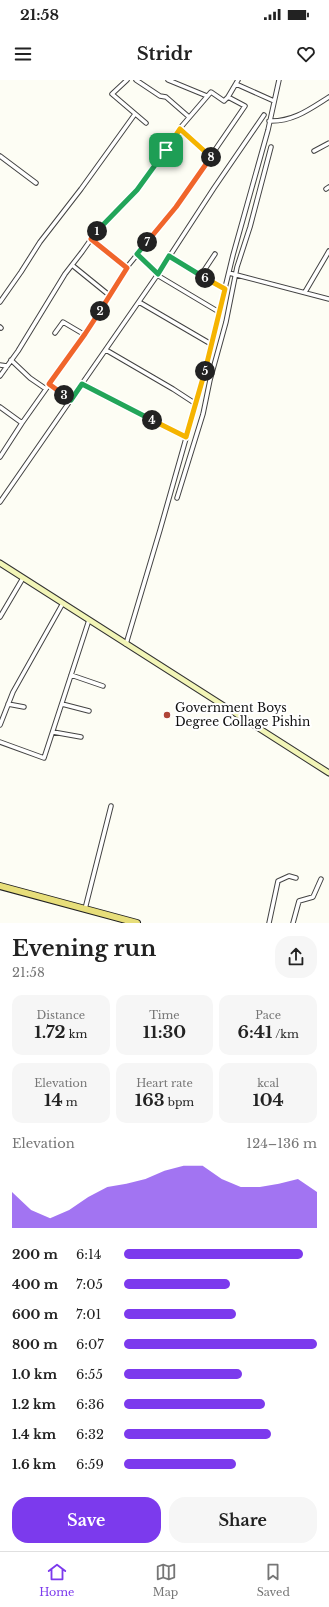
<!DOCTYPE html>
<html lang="en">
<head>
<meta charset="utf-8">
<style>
  body { margin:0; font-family:"Libre Baskerville",serif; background:#f6f6f6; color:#222; height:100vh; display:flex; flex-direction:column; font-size:15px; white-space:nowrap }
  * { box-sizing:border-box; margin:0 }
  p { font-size:13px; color:#767676 }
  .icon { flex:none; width:22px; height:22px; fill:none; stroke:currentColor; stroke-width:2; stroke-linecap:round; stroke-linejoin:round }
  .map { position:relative; height:843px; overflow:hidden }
  .side { display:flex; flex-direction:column; background:#fff; flex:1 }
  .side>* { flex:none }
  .pin { position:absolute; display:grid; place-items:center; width:34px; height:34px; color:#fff; margin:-17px; border-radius:8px; box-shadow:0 2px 6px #0006 }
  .km { position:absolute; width:20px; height:20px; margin:-10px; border-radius:50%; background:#222; color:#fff; font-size:11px; line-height:20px; text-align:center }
  .round { display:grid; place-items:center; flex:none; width:42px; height:42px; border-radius:16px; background:#f6f6f6 }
  .overview { display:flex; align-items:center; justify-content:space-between; height:68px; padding:0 12px }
  h1 { font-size:22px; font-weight:800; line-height:30px }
  .stats { display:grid; grid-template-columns:repeat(3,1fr); gap:6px; height:68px; padding:4px 12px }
  .stats div { display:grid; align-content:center; border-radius:10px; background:#f6f6f6; text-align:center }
  .stats b { font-size:17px; font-weight:800 }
  .stats small { font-size:11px; font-weight:400 }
  .stats p { font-size:11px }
  .chart { height:112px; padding:8px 12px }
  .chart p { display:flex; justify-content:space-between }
  .chart svg { width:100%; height:72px; margin-top:4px; fill:#7c3aed; opacity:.7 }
  .action { display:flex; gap:8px; margin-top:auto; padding:8px 12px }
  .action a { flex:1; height:46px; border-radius:16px; background:#7c3aed; color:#fff; font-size:16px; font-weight:800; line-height:46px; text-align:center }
  .action a+a { background:#f6f6f6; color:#222 }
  ul { padding:0 12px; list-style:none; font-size:13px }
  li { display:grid; grid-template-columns:64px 48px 1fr; align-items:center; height:30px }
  li i { height:10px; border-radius:5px; background:#7c3aed }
  .status { display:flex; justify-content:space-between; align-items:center; height:28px; padding:0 20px; background:#fff; direction:ltr }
  .status svg { height:11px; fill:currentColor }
  header { display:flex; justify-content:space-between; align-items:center; height:52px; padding:0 12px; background:#fff; font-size:18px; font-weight:800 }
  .tabs { display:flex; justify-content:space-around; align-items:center; height:56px; border-top:1px solid #e0e0e0; background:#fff; font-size:11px; color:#767676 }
  .tabs a { display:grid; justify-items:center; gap:2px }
  .tabs .active { color:#7c3aed }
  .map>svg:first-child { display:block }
</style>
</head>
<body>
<div class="status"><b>21:58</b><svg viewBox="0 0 49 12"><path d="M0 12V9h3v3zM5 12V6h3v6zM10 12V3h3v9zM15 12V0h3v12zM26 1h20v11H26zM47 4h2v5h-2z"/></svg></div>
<header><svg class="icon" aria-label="menu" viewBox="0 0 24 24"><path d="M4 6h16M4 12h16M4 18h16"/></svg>Stridr<svg class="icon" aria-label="heart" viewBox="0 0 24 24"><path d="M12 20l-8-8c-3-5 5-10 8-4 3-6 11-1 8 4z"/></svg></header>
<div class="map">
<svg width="329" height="843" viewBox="0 0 329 843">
  <rect width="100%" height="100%" fill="#fdfdf4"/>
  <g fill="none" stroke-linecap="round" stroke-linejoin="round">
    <g stroke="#434343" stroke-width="5.5">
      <path id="street" d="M127 0 112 14 146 43
        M136 0 160 16 166 17 189 37
        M168 0 207 16
        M236 4 274 21
        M269 41C293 42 310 29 329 17
        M180 49 211 77
        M314 71 329 63
        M0 76 36 103
        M326 109 329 107
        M91 159 127 188
        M137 174 158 194
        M169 176 225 209
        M72 185 109 215
        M229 193 329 219
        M157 195 219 232
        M201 195 215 174
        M305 212 329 171
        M0 222 21 192 40 162 81 109 135 34
        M139 222 211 264
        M0 247 1 248
        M55 253 63 242 85 255
        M106 270 173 309 196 324
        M11 280 30 298 46 309
        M0 285 7 286
        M0 296 18 271 65 194 82 172 99 148 137 110 181 47 211 12 224 21 228 17
        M49 304 71 320
        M82 304 186 357
        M0 327 22 343
        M0 377 22 343 85 254 127 187 176 127 245 26 228 17 238 0
        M177 418 203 334 210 300 226 242 237 187 250 147 271 67
        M0 422 158 194 214 108 264 35
        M0 537 23 498
        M126 564 160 450 204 295 233 175 268 50 279 0
        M71 595 103 606
        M8 624 24 627
        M62 624 89 631
        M0 645 13 612 63 523
        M53 652 81 657
        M0 662 44 678 89 540
        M85 829 111 726
        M269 843 278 801 289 796 296 798
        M293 843 299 821 313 817 321 799"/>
    </g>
    <g stroke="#323232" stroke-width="7">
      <path id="secondary" d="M0 483 329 693"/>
    </g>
    <g stroke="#212121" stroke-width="8">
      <path id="primary" d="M0 806 137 843"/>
    </g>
    <use href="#street" stroke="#fff" stroke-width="3.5"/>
    <use href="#secondary" stroke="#f2f5b7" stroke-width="5"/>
    <use href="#primary" stroke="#e7de7a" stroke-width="6"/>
  </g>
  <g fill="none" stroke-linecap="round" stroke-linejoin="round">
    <g stroke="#fff" stroke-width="8">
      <path id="split-1" d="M97 151 137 110 166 70"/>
    </g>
    <g stroke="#fff" stroke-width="8">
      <path id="split-2" d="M97 151 91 159 127 188 100 231"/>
    </g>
    <g stroke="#fff" stroke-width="8">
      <path id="split-3" d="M64 315 49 304 85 254 100 231"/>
    </g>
    <g stroke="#fff" stroke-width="8">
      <path id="split-4" d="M64 315 71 320 82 304 152 340"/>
    </g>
    <g stroke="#fff" stroke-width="8">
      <path id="split-5" d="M152 340 186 357 205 291"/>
    </g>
    <g stroke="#fff" stroke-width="8">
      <path id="split-6" d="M205 291 225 209 205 198"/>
    </g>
    <g stroke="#fff" stroke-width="8">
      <path id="split-7" d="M147 162 137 174 158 194 169 176 205 198"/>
    </g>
    <g stroke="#fff" stroke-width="8">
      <path id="split-8" d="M147 162 176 127 211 77"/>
    </g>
    <g stroke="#fff" stroke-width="8">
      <path id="split-9" d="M166 70 180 49 211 77"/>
    </g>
    <use href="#split-1" stroke="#22a559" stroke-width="5"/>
    <use href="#split-2" stroke="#f0652b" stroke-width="5"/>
    <use href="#split-3" stroke="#f0652b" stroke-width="5"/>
    <use href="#split-4" stroke="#22a559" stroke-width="5"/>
    <use href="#split-5" stroke="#f5b400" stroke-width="5"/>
    <use href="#split-6" stroke="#f5b400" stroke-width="5"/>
    <use href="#split-7" stroke="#22a559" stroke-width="5"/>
    <use href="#split-8" stroke="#f0652b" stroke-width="5"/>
    <use href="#split-9" stroke="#f5b400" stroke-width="5"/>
  </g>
  <circle fill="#af4538" stroke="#fff" stroke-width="1.5" cx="167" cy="635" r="4"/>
  <g text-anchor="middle" stroke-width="4" stroke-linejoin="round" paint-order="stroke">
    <g font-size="12" fill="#101010" stroke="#fff" text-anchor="start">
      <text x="175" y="632">Government Boys<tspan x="175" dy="14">Degree Collage Pishin</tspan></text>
    </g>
  </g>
</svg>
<div class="pin" style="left:166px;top:70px;background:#1e9e55"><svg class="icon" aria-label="arrive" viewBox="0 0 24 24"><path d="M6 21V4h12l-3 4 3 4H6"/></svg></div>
<b class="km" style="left:97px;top:151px">1</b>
<b class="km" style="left:100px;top:231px">2</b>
<b class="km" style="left:64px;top:315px">3</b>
<b class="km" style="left:152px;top:340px">4</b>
<b class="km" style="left:205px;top:291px">5</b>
<b class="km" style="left:205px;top:198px">6</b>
<b class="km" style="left:147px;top:162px">7</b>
<b class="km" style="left:211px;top:77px">8</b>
</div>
<section class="side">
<div class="overview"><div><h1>Evening run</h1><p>21:58</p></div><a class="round"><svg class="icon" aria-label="share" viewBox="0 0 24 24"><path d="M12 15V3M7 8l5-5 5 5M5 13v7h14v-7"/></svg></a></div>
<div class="stats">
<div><p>Distance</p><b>1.72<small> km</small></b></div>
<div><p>Time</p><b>11:30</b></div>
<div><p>Pace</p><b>6:41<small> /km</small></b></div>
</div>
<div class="stats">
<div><p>Elevation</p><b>14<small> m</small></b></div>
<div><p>Heart rate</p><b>163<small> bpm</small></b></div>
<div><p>kcal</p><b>104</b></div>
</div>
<div class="chart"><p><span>Elevation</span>124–136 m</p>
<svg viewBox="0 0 160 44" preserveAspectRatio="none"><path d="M0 44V22L10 33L20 38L30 33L40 25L50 19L60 17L70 14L80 9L90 6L100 6L110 14L120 19L130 19L140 17L150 14L160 22V44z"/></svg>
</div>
<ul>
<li><b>200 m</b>6:14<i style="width:93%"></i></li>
<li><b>400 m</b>7:05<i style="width:55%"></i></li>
<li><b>600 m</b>7:01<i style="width:58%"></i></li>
<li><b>800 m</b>6:07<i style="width:100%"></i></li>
<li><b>1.0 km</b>6:55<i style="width:61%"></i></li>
<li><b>1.2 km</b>6:36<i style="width:73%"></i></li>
<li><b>1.4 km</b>6:32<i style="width:76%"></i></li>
<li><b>1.6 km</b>6:59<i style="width:58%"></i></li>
</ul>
<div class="action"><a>Save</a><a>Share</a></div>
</section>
<nav class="tabs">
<a class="active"><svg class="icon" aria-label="home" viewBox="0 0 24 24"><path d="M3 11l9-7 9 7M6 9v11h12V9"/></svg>Home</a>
<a><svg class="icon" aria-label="map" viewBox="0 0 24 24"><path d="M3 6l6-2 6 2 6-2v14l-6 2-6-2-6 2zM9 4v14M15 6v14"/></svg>Map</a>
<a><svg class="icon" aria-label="saved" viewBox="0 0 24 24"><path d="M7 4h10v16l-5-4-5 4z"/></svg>Saved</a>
</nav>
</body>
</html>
